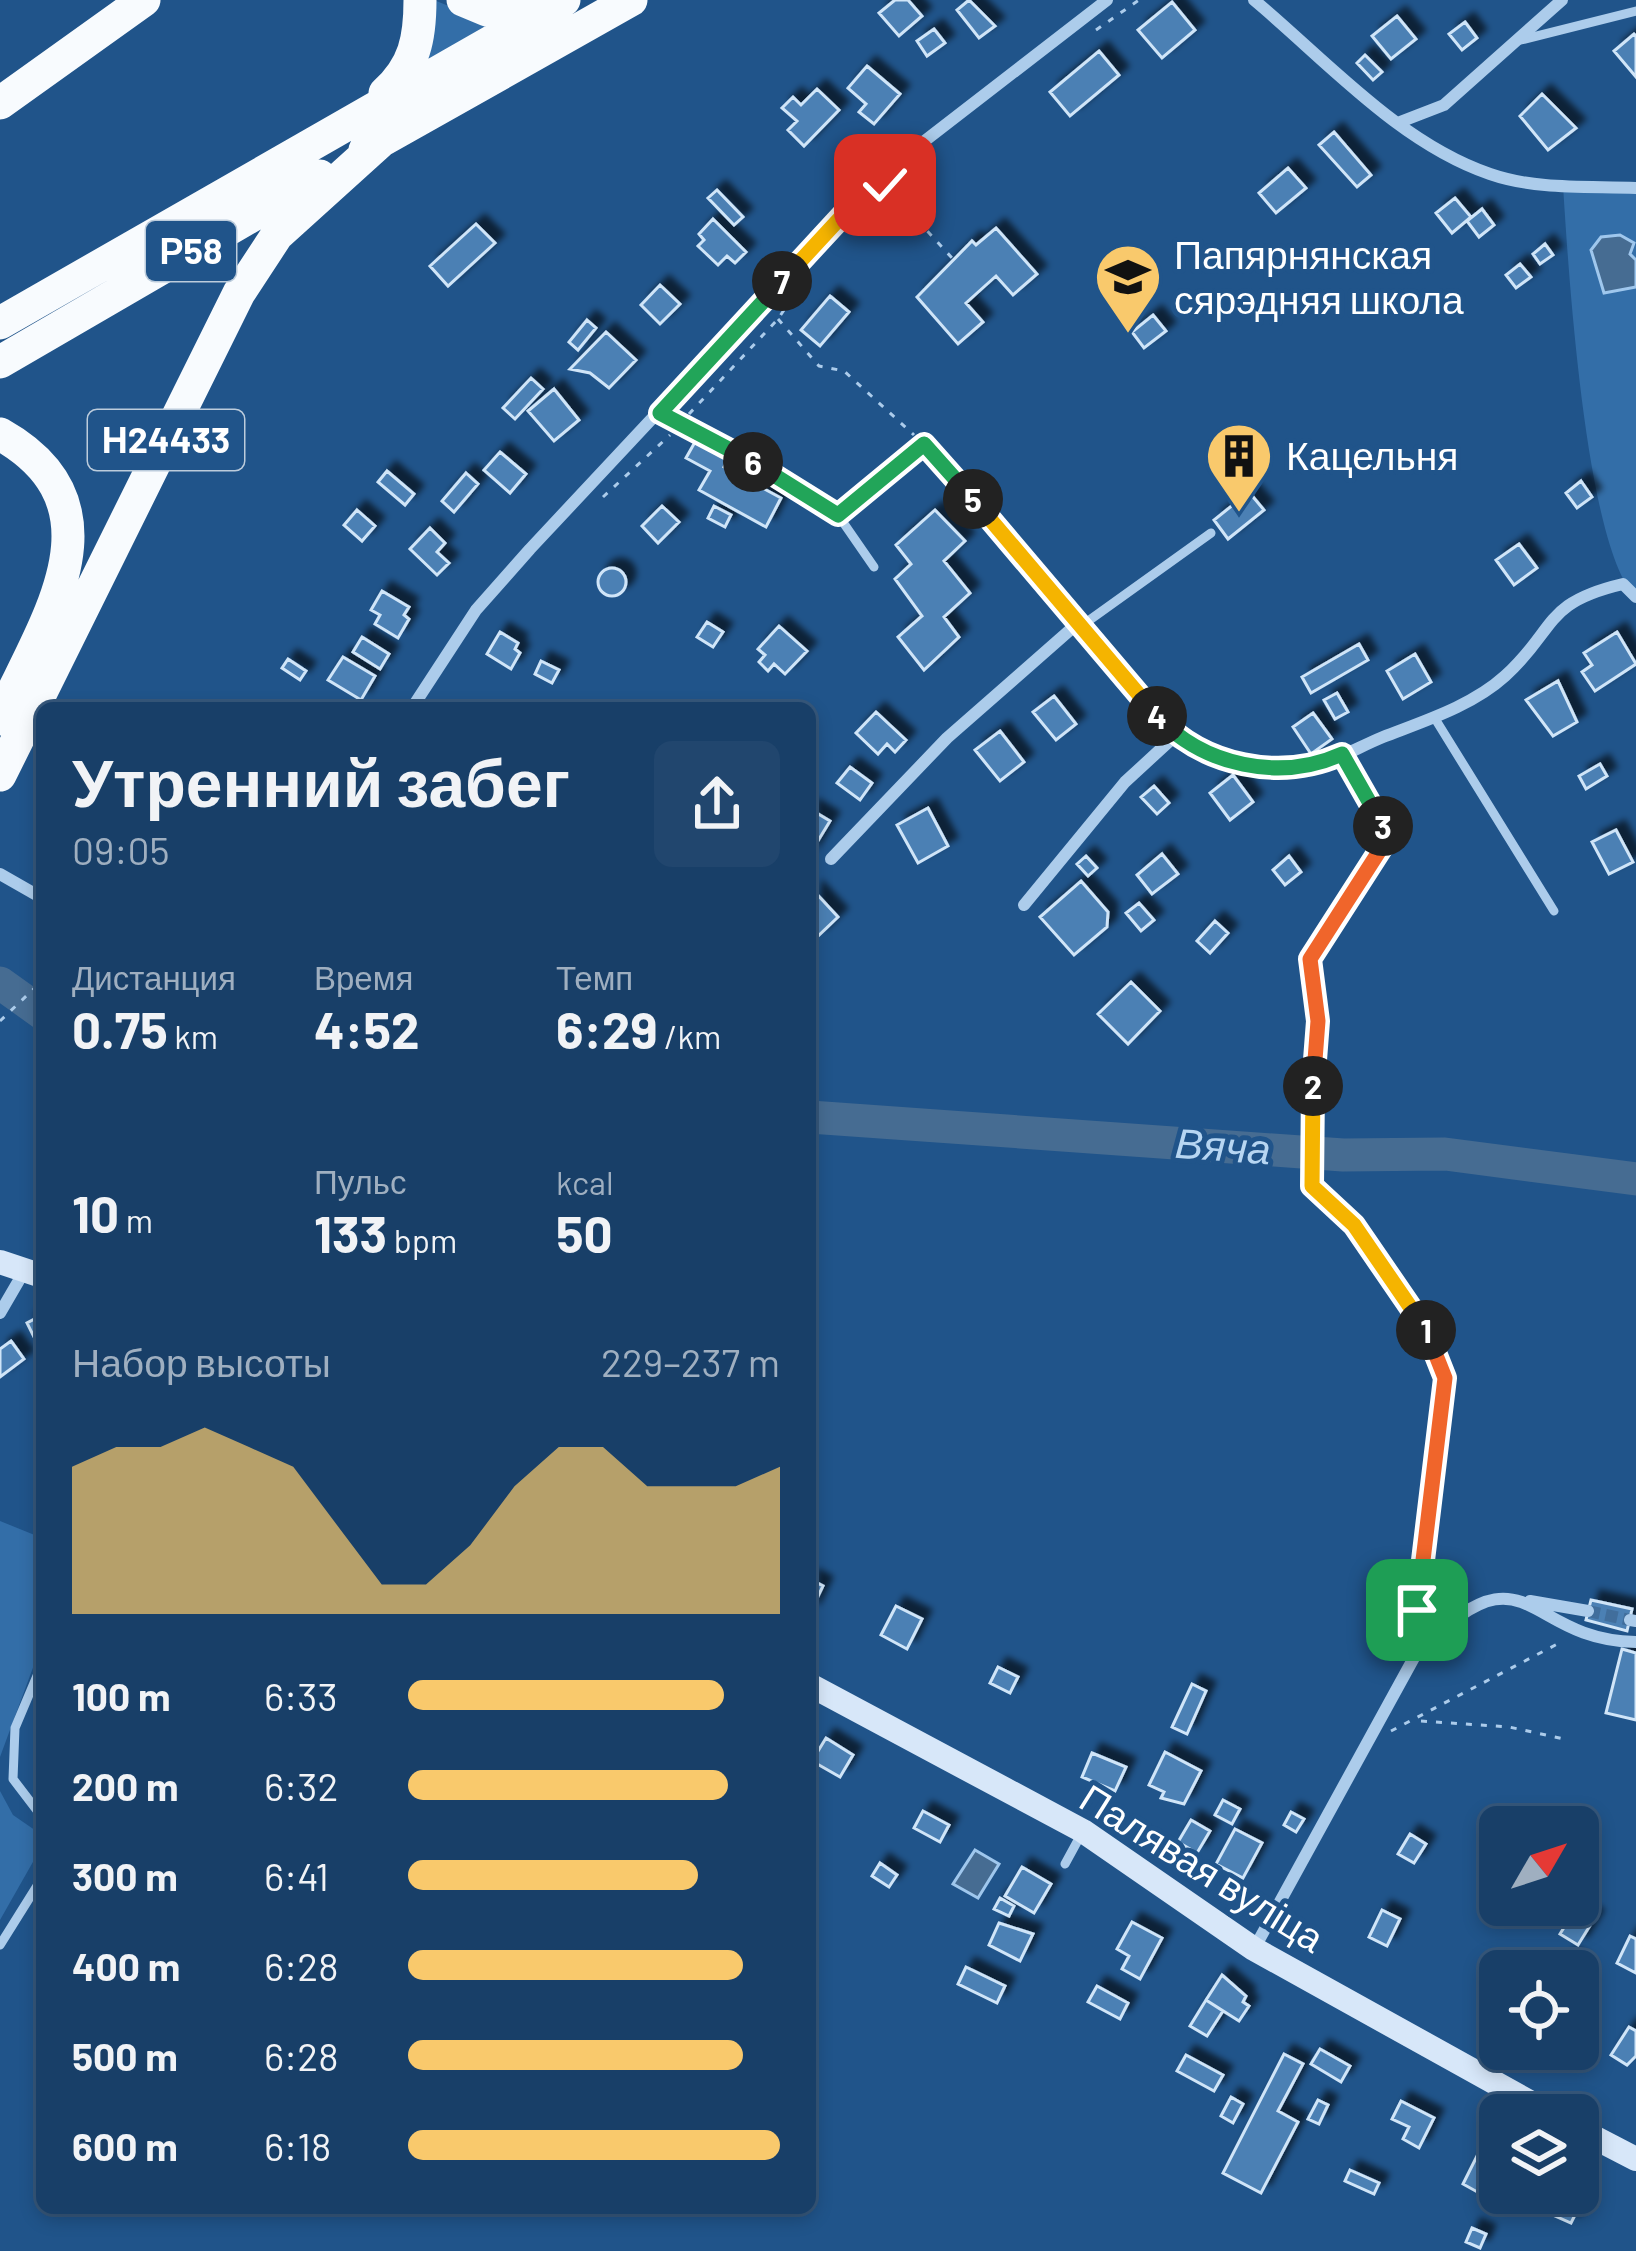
<!DOCTYPE html>
<html lang="ru">
<head>
<meta charset="utf-8">
<style>
  body { margin:0; font-family:Barlow,sans-serif; background:#21466e; color:#f1f3f6; height:100vh; display:flex; flex-direction:column; font-size:45px; white-space:nowrap }
  * { box-sizing:border-box; margin:0 }
  p { font-size:39px; color:#9fafc0 }
  .icon { flex:none; width:66px; height:66px; fill:none; stroke:currentColor; stroke-width:2; stroke-linecap:round; stroke-linejoin:round }
  .map { position:relative; flex:1; overflow:hidden }
  .panel { position:absolute; left:36px; top:702px; width:780px; height:1512px; display:flex; flex-direction:column; background:#183f68; border-radius:18px; box-shadow:0 6px 18px #0003,0 0 0 3px #36587c }
  .panel>* { flex:none }
  .needle { width:78px; rotate:51deg }
  .controls { position:absolute; left:1479px; top:1806px; display:grid; gap:24px }
  .controls a { display:grid; place-items:center; width:120px; height:120px; border-radius:18px; background:#183f68; box-shadow:0 6px 18px #0003,0 0 0 3px #36587c; font-size:60px }
  .pin { position:absolute; display:grid; place-items:center; width:102px; height:102px; color:#fff; margin:-51px; border-radius:24px; box-shadow:0 6px 18px #0006 }
  .km { position:absolute; width:60px; height:60px; margin:-30px; border-radius:50%; background:#222; color:#fff; font-size:33px; line-height:60px; text-align:center }
  .round { display:grid; place-items:center; flex:none; width:126px; height:126px; border-radius:18px; background:#21466e }
  .summary { display:flex; align-items:center; justify-content:space-between; height:204px; padding:0 36px }
  h1 { font-size:66px; font-weight:700; line-height:90px }
  .metrics { display:grid; grid-template-columns:repeat(3,1fr); gap:18px; height:204px; padding:12px 36px }
  .metrics div { display:grid; align-content:center }
  .metrics b { font-size:51px; font-weight:700 }
  .metrics small { font-size:33px; font-weight:400 }
  .metrics p { font-size:33px }
  .chart { height:336px; padding:24px 36px }
  .chart p { display:flex; justify-content:space-between }
  .chart svg { width:100%; height:216px; margin-top:12px; fill:#f9c96c; opacity:.7 }
  ul { padding:0 36px; list-style:none; font-size:39px }
  li { display:grid; grid-template-columns:192px 144px 1fr; align-items:center; height:90px }
  li i { height:30px; border-radius:15px; background:#f9c96c }
  .map>svg:first-child { display:block }
</style>
</head>
<body>
<div class="map">
<svg width="1636" height="2251" viewBox="0 0 1636 2251">
  <defs>
    <filter id="shadow"><feDropShadow dx="9" dy="-9" stdDeviation="3" flood-color="#0009"/></filter>
  </defs>
  <rect width="100%" height="100%" fill="#20548a"/>
  <path fill="#336ea8" d="M434 0 490 23 426 62Z
    M1563 185 1636 188V597C1585 549 1568 263 1563 185Z
    M0 1521 42 1538V1643L0 1757Z
    M0 1791 13 1815 42 1835V1846L0 1920Z"/>
  <path fill="#466c92" stroke="#9fc7ed" stroke-width="3" d="M1620 235 1634 243 1630 254 1636 260V287L1604 293 1591 250 1601 237Z
    M975 1850 999 1864 978 1898 953 1884Z"/>
  <g fill="none" stroke-linecap="round" stroke-linejoin="round">
    <path stroke="#466c92" stroke-width="33" d="M0 983 42 1013
      M810 1117 1343 1155 1445 1154 1636 1179"/>
  </g>
  <path fill="#4c80b4" stroke="#d0e5f8" stroke-width="3" filter="url(#shadow)" d="M895 0H908L922 16 899 36 879 13Z
    M969 0 995 26 979 38 957 10Z
    M1172 2 1195 30 1162 58 1138 30Z
    M1397 16 1416 39 1391 59 1372 36Z
    M1465 22 1477 38 1462 50 1449 34Z
    M934 29 945 43 927 56 917 41Z
    M1634 34 1636 36V77L1614 51Z
    M1099 51 1119 75 1070 116 1050 92Z
    M1365 55 1382 72 1373 80 1357 63Z
    M867 66 900 94 874 124 859 112 866 104 848 88Z
    M817 89 839 110 804 146 788 130 797 121 782 108 793 97 801 105Z
    M1542 94 1576 128 1548 150 1520 116Z
    M1334 132 1371 175 1357 187 1319 145Z
    M1288 168 1306 188 1276 213 1259 193Z
    M717 190 743 217 734 225 708 198Z
    M1455 198 1471 217 1452 233 1436 213Z
    M1482 209 1494 225 1479 237 1467 221Z
    M713 219 746 252 735 263 727 256 718 265 698 246 704 240 699 234Z
    M476 224 495 243 448 286 430 266Z
    M996 228 1037 274 1013 295 996 276 966 303 983 322 958 344 917 297 972 241 976 245Z
    M1545 244 1553 255 1540 264 1533 254Z
    M1520 264 1531 277 1516 288 1506 275Z
    M660 285 680 304 660 324 641 305Z
    M830 296 849 312 820 346 801 330Z
    M1153 315 1166 331 1144 348 1132 332Z
    M587 320 596 328 578 350 569 342Z
    M606 332 636 360 609 388 590 373 570 369Z
    M531 378 543 389 515 419 503 408Z
    M554 389 579 420 554 441 528 411Z
    M695 442 728 460 724 467 781 498 766 527 699 490 710 471 686 458Z
    M500 452 526 474 510 493 484 470Z
    M387 471 414 494 405 505 378 482Z
    M466 473 478 484 454 512 442 501Z
    M1581 481 1592 497 1577 508 1566 493Z
    M1249 492 1264 510 1228 539 1214 520Z
    M662 506 679 522 658 543 642 526Z
    M714 506 731 515 725 527 708 518Z
    M357 510 375 526 362 541 344 525Z
    M935 510 965 541 944 561 970 593 944 617 959 637 924 670 898 637 922 616 895 579 911 564 896 545Z
    M430 528 445 543 437 552 449 563 437 575 410 549Z
    M1519 544 1537 568 1514 585 1496 560Z
    M598 582a14 14 0 1 1 28 0a14 14 0 1 1-28 0Z
    M382 591 409 607 404 615 409 619 398 638 375 624 380 615 371 610Z
    M707 622 723 632 713 647 697 637Z
    M779 626 807 651 785 674 774 664 768 671 759 662 765 655 758 649Z
    M500 632 518 643 515 649 520 653 511 669 487 654Z
    M1617 632 1636 664 1595 691 1582 672 1592 665 1584 653Z
    M362 637 389 654 380 669 353 652Z
    M1359 644 1368 660 1311 693 1302 677Z
    M1415 654 1431 682 1403 699 1387 671Z
    M343 657 375 676 361 700 328 680Z
    M288 659 306 671 300 680 282 668Z
    M541 661 559 670 552 683 535 674Z
    M1558 681 1577 722 1553 736 1526 700Z
    M1337 693 1348 712 1335 719 1324 700Z
    M1054 696 1076 724 1056 740 1033 712Z
    M876 712 906 740 895 752 887 744 878 754 856 733Z
    M1313 713 1332 739 1311 754 1293 727Z
    M1000 731 1024 762 1000 781 975 750Z
    M1600 764 1607 776 1586 789 1579 776Z
    M850 767 872 783 860 800 837 783Z
    M1233 775 1253 802 1230 820 1210 793Z
    M1154 786 1169 803 1157 814 1141 797Z
    M928 808 948 846 918 863 897 825Z
    M810 809 830 821 810 854Z
    M1616 830 1633 862 1609 874 1592 842Z
    M1162 854 1178 874 1152 894 1137 875Z
    M1086 856 1097 868 1088 876 1077 864Z
    M1289 856 1301 872 1285 885 1273 870Z
    M1081 881 1108 912 1107 927 1074 955 1040 917Z
    M814 891 838 917 817 937 810 929Z
    M1139 903 1154 920 1141 931 1126 913Z
    M1215 921 1228 933 1210 953 1197 941Z
    M1131 982 1160 1011 1128 1044 1098 1014Z
    M42 1315V1338L36 1341 27 1323Z
    M11 1341 24 1359 0 1377V1349Z
    M810 1579 823 1586 810 1613Z
    M1591 1600 1632 1609 1627 1631 1586 1620Z
    M896 1606 922 1619 907 1649 881 1635Z
    M1622 1649 1636 1653V1720L1606 1713Z
    M998 1667 1018 1677 1010 1693 990 1683Z
    M1192 1684 1206 1691 1187 1734 1172 1727Z
    M826 1738 853 1755 840 1777 812 1761Z
    M1165 1752 1201 1771 1184 1804 1161 1798 1164 1792 1149 1785Z
    M1092 1753 1126 1767 1115 1791 1082 1777Z
    M1223 1800 1240 1809 1232 1824 1215 1815Z
    M923 1811 949 1825 940 1842 914 1828Z
    M1291 1812 1304 1819 1296 1832 1284 1825Z
    M1191 1820 1210 1831 1197 1853 1178 1842Z
    M1235 1829 1262 1843 1243 1878 1216 1864Z
    M1410 1834 1426 1844 1414 1863 1398 1854Z
    M880 1863 897 1875 889 1887 872 1876Z
    M1022 1867 1051 1884 1034 1913 1005 1896Z
    M1000 1898 1014 1906 1009 1916 994 1909Z
    M1576 1908 1594 1919 1578 1945 1560 1934Z
    M1382 1910 1400 1919 1387 1946 1369 1937Z
    M1132 1922 1162 1938 1140 1979 1122 1969 1129 1956 1117 1949Z
    M999 1923 1033 1934 1020 1961 989 1945Z
    M1630 1936 1636 1939V1973L1617 1963Z
    M1568 1957 1579 1964 1575 1971H1559Z
    M966 1967 1005 1986 997 2003 958 1984Z
    M1222 1975 1246 1996 1243 2002 1249 2006 1239 2021 1206 2000Z
    M1500 1981V2006L1489 1999Z
    M1097 1986 1128 2003 1120 2019 1088 2002Z
    M1206 2000 1223 2011 1207 2036 1190 2026Z
    M1629 2027 1636 2031V2056L1627 2065 1611 2055Z
    M1320 2049 1350 2066 1341 2082 1311 2064Z
    M1284 2054 1303 2064 1278 2111 1298 2122 1261 2193 1223 2173Z
    M1186 2055 1223 2075 1214 2091 1177 2071Z
    M1231 2097 1243 2104 1233 2123 1221 2116Z
    M1318 2100 1328 2105 1319 2124 1308 2119Z
    M1401 2101 1434 2118 1419 2148 1403 2139 1409 2127 1392 2119Z
    M1482 2146 1500 2155V2180L1490 2199 1463 2184Z
    M1350 2170 1379 2183 1374 2194 1345 2181Z
    M1556 2193 1582 2201 1571 2223 1553 2215Z
    M1472 2228 1486 2234 1480 2248 1466 2242Z"/>
  <g fill="none" stroke-linecap="round" stroke-linejoin="round">
    <path stroke="#416e9c" stroke-width="12" stroke-dasharray="12 6" stroke-linecap="butt" d="M1588 1611 1630 1620"/>
    <path stroke="#accceb" stroke-width="3" stroke-dasharray="6 9" stroke-linecap="butt" d="M1096 30 1139 0
      M887 187 952 258
      M778 319 819 366 844 371 914 435
      M689 414 778 319 800 286
      M603 497 670 435
      M1350 769 1389 836 1310 959 1317 1021 1312 1186C1351 1222 1442 1328 1445 1381 1449 1451 1427 1539 1417 1610L1427 1624
      M0 1021 42 981
      M1421 1721 1509 1727 1569 1740
      M1391 1731 1563 1641"/>
    <path stroke="#accceb" stroke-width="9" d="M1521 40 1636 11
      M660 413 794 484 838 515 874 567
      M838 515 924 444 1084 624 1211 533
      M1434 717 1554 911
      M42 1664 15 1728 13 1779 42 1817
      M1065 1864 1083 1831
      M0 1945 42 1878"/>
    <path stroke="#accceb" stroke-width="12" d="M1254 0C1326 60 1399 143 1490 174 1536 190 1588 186 1636 188
      M1400 122 1444 105 1562 0
      M412 708 476 610 530 549 878 177 1107 0
      M831 859 947 738 1070 630 1084 624C1131 692 1168 747 1253 765 1272 770 1297 772 1316 766 1339 759 1361 746 1383 737 1424 721 1472 706 1505 676 1557 629 1542 603 1623 584L1636 597
      M0 874 42 898
      M1024 905 1125 782 1175 736
      M0 1313 25 1270
      M1530 1601 1588 1611
      M1630 1620 1636 1621
      M1254 1949 1416 1654C1530 1538 1522 1640 1636 1642"/>
    <path stroke="#d7e7f9" stroke-width="24" d="M0 1262 42 1276
      M810 1685 1083 1831 1254 1949 1553 2115
      M1578 2129 1636 2159"/>
    <path stroke="#f8fbfe" stroke-width="33" d="M463 0 487 10 543 1
      M385 93C415 66 420 38 420 0
      M0 103 144 0
      M365 150 631 0
      M0 323 564 0
      M0 362 320 176
      M0 434C128 506 44 622 0 719
      M0 775 239 293 277 235 381 141"/>
  </g>
  <g fill="none" stroke-linecap="round" stroke-linejoin="round">
    <g stroke="#fff" stroke-width="24">
      <path id="split-1" d="M1417 1610 1445 1378 1426 1330"/>
    </g>
    <g stroke="#fff" stroke-width="24">
      <path id="split-2" d="M1313 1086 1312 1186 1354 1225 1426 1330"/>
    </g>
    <g stroke="#fff" stroke-width="24">
      <path id="split-3" d="M1313 1086 1318 1021 1310 959 1389 836 1383 826"/>
    </g>
    <g stroke="#fff" stroke-width="24">
      <path id="split-4" d="M1157 716C1203 766 1280 782 1342 754L1383 826"/>
    </g>
    <g stroke="#fff" stroke-width="24">
      <path id="split-5" d="M973 499 1157 716"/>
    </g>
    <g stroke="#fff" stroke-width="24">
      <path id="split-6" d="M753 462 838 515 924 444 973 499"/>
    </g>
    <g stroke="#fff" stroke-width="24">
      <path id="split-7" d="M753 462 660 413 782 281"/>
    </g>
    <g stroke="#fff" stroke-width="24">
      <path id="split-8" d="M782 281 878 177 885 185"/>
    </g>
    <use href="#split-1" stroke="#f0652b" stroke-width="15"/>
    <use href="#split-2" stroke="#f5b400" stroke-width="15"/>
    <use href="#split-3" stroke="#f0652b" stroke-width="15"/>
    <use href="#split-4" stroke="#22a559" stroke-width="15"/>
    <use href="#split-5" stroke="#f5b400" stroke-width="15"/>
    <use href="#split-6" stroke="#22a559" stroke-width="15"/>
    <use href="#split-7" stroke="#22a559" stroke-width="15"/>
    <use href="#split-8" stroke="#f5b400" stroke-width="15"/>
  </g>
  <defs>
    <g id="school-pin" transform="scale(3.45)"><path d="M0 17L-7.5 6A9.5 9.5 0 1 1 7.5 6Z" fill="#f9c96c" stroke="#20548a"/><path d="M0-5L7-2L0 1L-7-2ZM-4 1L0 2.5L4 1V4Q0 6-4 4Z" fill="#111"/></g>
    <g id="building-pin" transform="scale(3.45)"><path d="M0 17L-7.5 6A9.5 9.5 0 1 1 7.5 6Z" fill="#f9c96c" stroke="#20548a"/><path d="M-4-6H4V6H1V3H-1V6H-4ZM-2.5-4.3h1.7v1.8h-1.7ZM.8-4.3h1.7v1.8H.8ZM-2.5-1h1.7V.8h-1.7ZM.8-1h1.7V.8H.8Z" fill="#111"/></g>
  </defs>
  <g fill-rule="evenodd">
    <use href="#school-pin" x="1128" y="277"/>
    <use href="#building-pin" x="1239" y="456"/>
  </g>
  <g text-anchor="middle" stroke-width="10" stroke-linejoin="round" paint-order="stroke">
    <g fill="#20548a" stroke="#bcccdc" stroke-width="3">
      <rect x="146" y="221" width="90" height="60" rx="9"/>
      <rect x="88" y="410" width="156" height="60" rx="9"/>
    </g>
    <g font-size="36" font-weight="bold" fill="#fff">
      <text x="191" y="264">Р58</text>
      <text x="166" y="453">Н24433</text>
    </g>
    <g font-size="39" fill="#fff" stroke="#20548a" text-anchor="start">
      <text x="1174" y="269">Папярнянская<tspan x="1174" dy="45">сярэдняя школа</tspan></text>
      <text x="1286" y="470">Кацельня</text>
    </g>
    <g font-size="39" fill="#fff" stroke="#20548a">
      <text transform="translate(1202 1868) rotate(32)" y="14">Палявая вуліца</text>
    </g>
    <g font-size="42" font-style="italic" fill="#b7d6f2" stroke="#20548a">
      <text transform="translate(1223 1146) rotate(4)" y="15">Вяча</text>
    </g>
  </g>
</svg>
<div class="controls">
<a><svg class="needle" viewBox="-14 -14 28 28"><path d="M0-13l5 13h-10z" fill="#e53935"/><path d="M0 13l5-13h-10z" fill="#9fafc0"/></svg></a>
<a><svg class="icon" aria-label="locate" viewBox="0 0 24 24"><circle cx="12" cy="12" r="6"/><path d="M12 2v4M12 18v4M2 12h4M18 12h4"/></svg></a>
<a><svg class="icon" aria-label="layers" viewBox="0 0 24 24"><path d="M12 4l9 5-9 5-9-5zM3 14l9 5 9-5"/></svg></a>
</div>
<div class="pin" style="left:1417px;top:1610px;background:#1e9e55"><svg class="icon" aria-label="arrive" viewBox="0 0 24 24"><path d="M6 21V4h12l-3 4 3 4H6"/></svg></div>
<div class="pin" style="left:885px;top:185px;background:#d93025"><svg class="icon" aria-label="check" viewBox="0 0 24 24"><path d="M5 12l5 5 9-10"/></svg></div>
<b class="km" style="left:1426px;top:1330px">1</b>
<b class="km" style="left:1313px;top:1086px">2</b>
<b class="km" style="left:1383px;top:826px">3</b>
<b class="km" style="left:1157px;top:716px">4</b>
<b class="km" style="left:973px;top:499px">5</b>
<b class="km" style="left:753px;top:462px">6</b>
<b class="km" style="left:782px;top:281px">7</b>
<section class="panel">
<div class="summary"><div><h1>Утренний забег</h1><p>09:05</p></div><a class="round"><svg class="icon" aria-label="share" viewBox="0 0 24 24"><path d="M12 15V3M7 8l5-5 5 5M5 13v7h14v-7"/></svg></a></div>
<div class="metrics">
<div><p>Дистанция</p><b>0.75<small> km</small></b></div>
<div><p>Время</p><b>4:52</b></div>
<div><p>Темп</p><b>6:29<small> /km</small></b></div>
</div>
<div class="metrics">
<div><b>10<small> m</small></b></div>
<div><p>Пульс</p><b>133<small> bpm</small></b></div>
<div><p>kcal</p><b>50</b></div>
</div>
<div class="chart"><p><span>Набор высоты</span>229–237 m</p>
<svg viewBox="0 0 160 44" preserveAspectRatio="none"><path d="M0 44V14L10 10L20 10L30 6L40 10L50 14L60 26L70 38L80 38L90 30L100 18L110 10L120 10L130 18L140 18L150 18L160 14V44z"/></svg>
</div>
<ul>
<li><b>100 m</b>6:33<i style="width:85%"></i></li>
<li><b>200 m</b>6:32<i style="width:86%"></i></li>
<li><b>300 m</b>6:41<i style="width:78%"></i></li>
<li><b>400 m</b>6:28<i style="width:90%"></i></li>
<li><b>500 m</b>6:28<i style="width:90%"></i></li>
<li><b>600 m</b>6:18<i style="width:100%"></i></li>
</ul>
</section>
</div>
</body>
</html>
